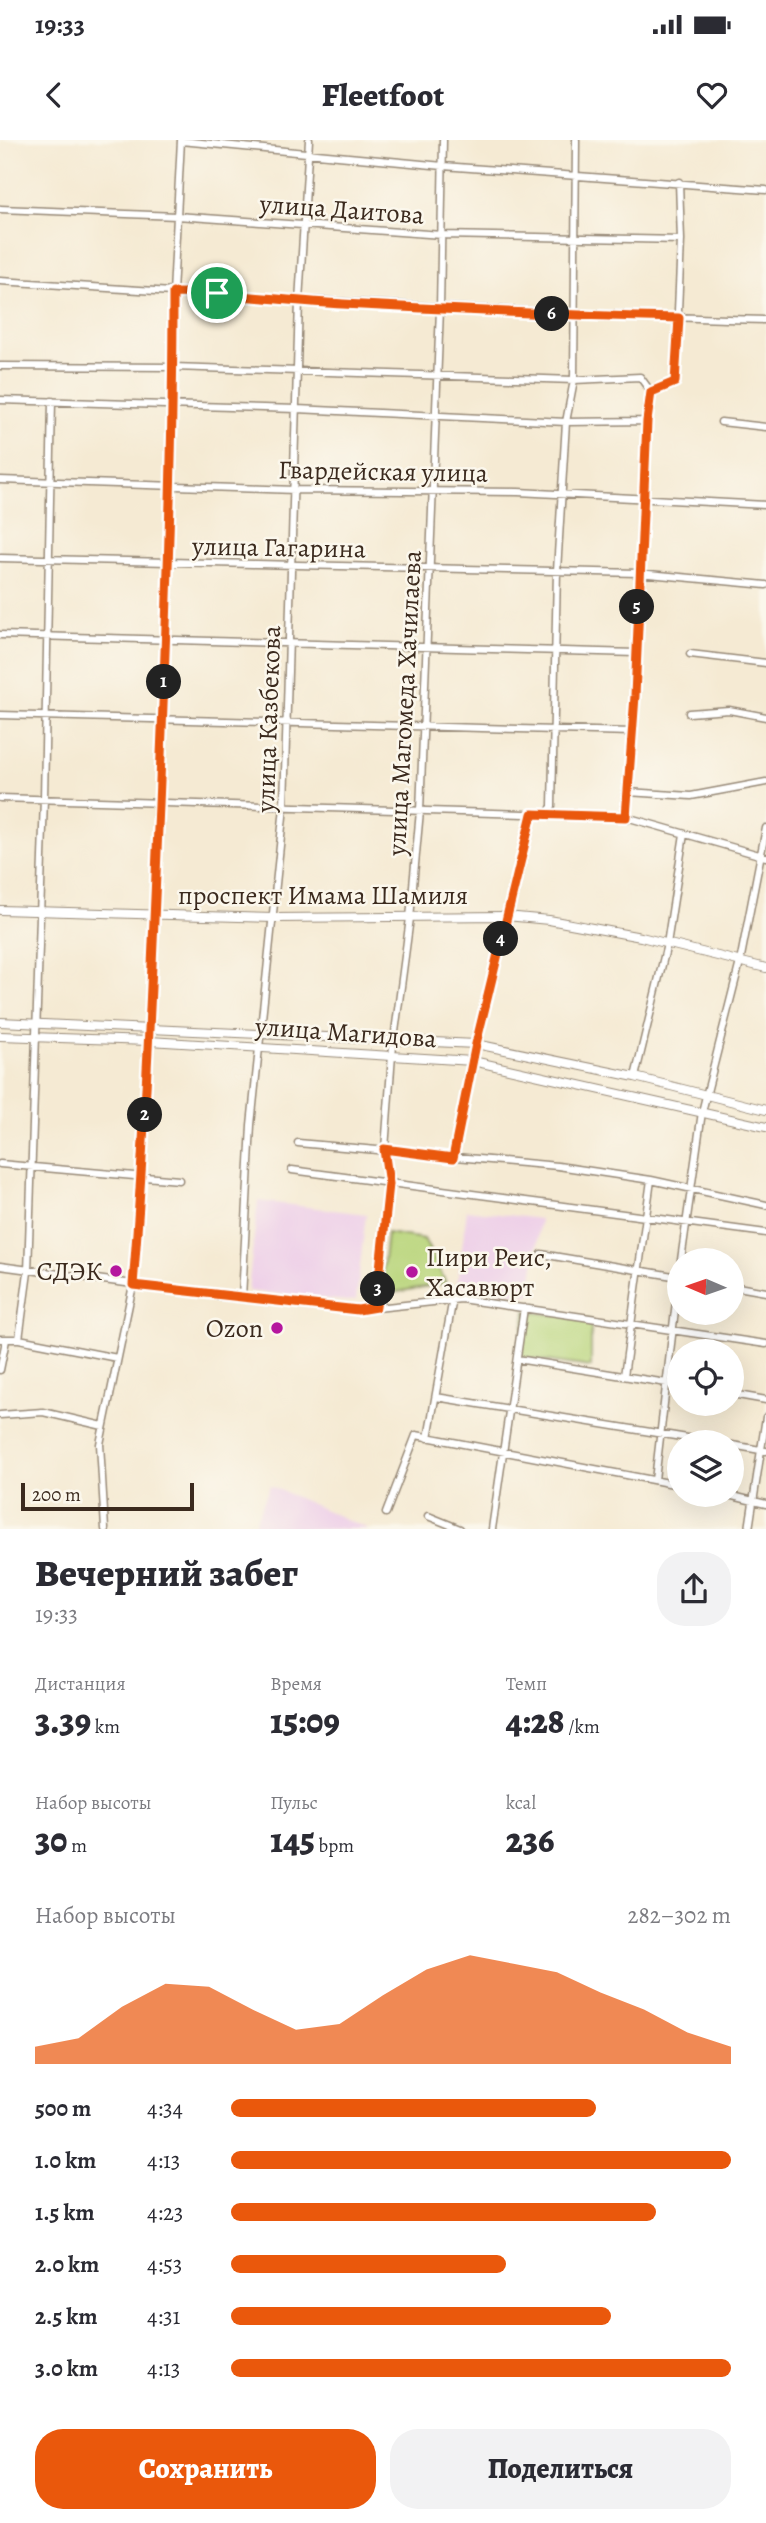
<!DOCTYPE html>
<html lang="ru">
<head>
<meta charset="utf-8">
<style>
  body { margin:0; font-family:Alegreya,serif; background:#f2f2f3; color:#2b2b33; height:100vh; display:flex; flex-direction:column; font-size:26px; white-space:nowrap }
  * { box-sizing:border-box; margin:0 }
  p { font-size:23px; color:#7c7c81 }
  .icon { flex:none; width:38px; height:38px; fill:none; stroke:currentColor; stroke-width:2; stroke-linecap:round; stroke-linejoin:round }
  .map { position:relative; height:1389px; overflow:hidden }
  .details { display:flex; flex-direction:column; background:#fff; flex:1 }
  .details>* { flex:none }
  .needle { width:46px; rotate:272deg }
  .tools { position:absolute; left:667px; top:1108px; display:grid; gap:14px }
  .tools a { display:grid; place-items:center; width:77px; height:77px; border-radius:50%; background:#fff; box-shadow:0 7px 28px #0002; font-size:35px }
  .scale { position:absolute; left:21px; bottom:18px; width:173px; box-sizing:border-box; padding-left:7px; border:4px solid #3b2a1e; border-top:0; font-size:19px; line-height:24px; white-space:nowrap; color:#3b2a1e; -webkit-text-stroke:5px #fbf7ec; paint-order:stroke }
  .pin { position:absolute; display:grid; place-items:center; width:60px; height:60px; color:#fff; margin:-30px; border:4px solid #fff; border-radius:50%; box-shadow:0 2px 7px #0007 }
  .km { position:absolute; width:35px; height:35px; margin:-18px; border-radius:50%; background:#222; color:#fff; font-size:19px; line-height:35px; text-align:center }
  .round { display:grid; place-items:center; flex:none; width:74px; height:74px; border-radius:28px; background:#f2f2f3 }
  .overview { display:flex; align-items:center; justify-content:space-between; height:119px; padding:0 35px }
  h1 { font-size:38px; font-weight:800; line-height:52px }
  .figures { display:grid; grid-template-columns:repeat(3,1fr); gap:10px; height:119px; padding:7px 35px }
  .figures div { display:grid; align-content:center }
  .figures b { font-size:35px; font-weight:800 }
  .figures small { font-size:19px; font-weight:400 }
  .figures p { font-size:19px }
  .chart { height:196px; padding:14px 35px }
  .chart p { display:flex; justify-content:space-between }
  .chart svg { width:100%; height:126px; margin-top:7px; fill:#ea580c; opacity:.7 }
  .cta { display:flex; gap:14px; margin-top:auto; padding:14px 35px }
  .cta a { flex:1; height:80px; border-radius:28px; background:#ea580c; color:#fff; font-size:28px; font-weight:800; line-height:80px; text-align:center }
  .cta a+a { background:#f2f2f3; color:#2b2b33 }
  ul { padding:0 35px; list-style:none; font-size:23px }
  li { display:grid; grid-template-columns:112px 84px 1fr; align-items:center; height:52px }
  li i { height:18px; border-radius:9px; background:#ea580c }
  .status { display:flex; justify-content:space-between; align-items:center; height:49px; padding:0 35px; background:#fff; direction:ltr }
  .status svg { height:19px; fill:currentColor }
  header { display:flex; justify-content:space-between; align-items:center; height:91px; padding:0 35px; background:#fff; font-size:32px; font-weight:800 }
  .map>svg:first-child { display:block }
</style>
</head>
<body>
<div class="status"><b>19:33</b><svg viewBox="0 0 49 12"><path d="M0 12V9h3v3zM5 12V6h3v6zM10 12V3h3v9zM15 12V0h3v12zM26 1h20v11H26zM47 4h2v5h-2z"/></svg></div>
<header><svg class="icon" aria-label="back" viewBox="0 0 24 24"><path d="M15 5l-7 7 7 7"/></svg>Fleetfoot<svg class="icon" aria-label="heart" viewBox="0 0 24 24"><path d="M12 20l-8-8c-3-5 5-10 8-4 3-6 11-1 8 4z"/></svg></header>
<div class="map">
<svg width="766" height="1389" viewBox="0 0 766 1389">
  <rect width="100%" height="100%" fill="#fbf7ec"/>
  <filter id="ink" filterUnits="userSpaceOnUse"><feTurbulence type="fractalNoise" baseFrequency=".0143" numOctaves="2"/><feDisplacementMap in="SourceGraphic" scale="14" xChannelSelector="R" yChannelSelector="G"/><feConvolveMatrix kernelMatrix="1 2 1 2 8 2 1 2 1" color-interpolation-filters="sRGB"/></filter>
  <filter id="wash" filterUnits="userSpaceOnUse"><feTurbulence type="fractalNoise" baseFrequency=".00686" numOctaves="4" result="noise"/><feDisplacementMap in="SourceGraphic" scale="28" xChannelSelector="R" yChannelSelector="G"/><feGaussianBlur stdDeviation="1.57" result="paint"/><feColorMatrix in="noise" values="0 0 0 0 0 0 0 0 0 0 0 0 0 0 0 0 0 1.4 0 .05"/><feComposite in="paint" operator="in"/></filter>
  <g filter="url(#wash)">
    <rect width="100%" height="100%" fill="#f5ead3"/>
    <path fill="#eed0e8" d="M258 1061 366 1074 356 1160 346 1161 248 1151Z
      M467 1070 540 1079 530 1155 457 1146Z
      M270 1346 282 1351 368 1389H252Z"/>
    <path fill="#b9d57b" stroke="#7a804c" stroke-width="2" d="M387 1093 424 1099 446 1143 380 1155Z
      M526 1171 591 1180V1227L519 1217Z"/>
  </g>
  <g filter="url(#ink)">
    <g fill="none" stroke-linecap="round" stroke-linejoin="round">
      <g stroke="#988a78" stroke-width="9">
        <path id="minor" d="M181 1 443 26 766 50
          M0 69 177 76 442 95 681 100
          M0 141C255 158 510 173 766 180
          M0 226 173 227 574 240 640 237 651 252
          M651 252 675 242 681 100 679 42
          M0 260 297 269 566 282 647 281
          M721 282 766 287
          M0 340 295 350 518 352 766 365
          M0 418 638 433 766 445
          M0 495 636 513
          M690 514 766 523
          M689 573 729 570 766 577
          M0 575 632 592
          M627 652 691 656 766 642
          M0 658 626 677 766 717
          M548 674 552 666 557 431 566 282 574 240 576 0
          M626 677 635 557 647 281 651 252
          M635 937 667 804 684 694
          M298 1003 558 1026 651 1040 766 1065
          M453 1018 476 904 532 674
          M0 1024 179 1040
          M292 1030 766 1093
          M541 1114 679 1137
          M681 1120 702 972 740 822 766 688
          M0 1126 222 1156 358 1170 461 1159 766 1204
          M732 1146 766 1152
          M242 1158 251 985 284 667 299 161 309 0
          M376 1167 389 1044 385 1009 392 915 410 778 420 671 440 169 443 0
          M0 1199H19L117 1218
          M19 1199 28 1132 44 658 52 261
          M517 1219 679 1245
          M0 1230 6 1200
          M624 1236 651 1040
          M732 1254 766 1260
          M436 1257 712 1302
          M0 1275 43 1272 103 1286
          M428 1298 453 1158
          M732 1305 766 1311
          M655 1340 679 1136
          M724 1354 766 1364
          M386 1373 416 1295 679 1345
          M428 1376 460 1389
          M105 1389 100 1304 133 1145 141 1038 163 578 173 265V153L181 0
          M492 1389 524 1168
          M749 1389 766 1277"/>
      </g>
      <g stroke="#988a78" stroke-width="10">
        <path id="major" d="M0 770 274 778 506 776 549 780 641 797 766 828
          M0 882 476 904 635 937 766 970
          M0 896 149 901 473 921 766 987"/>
      </g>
      <use href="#minor" stroke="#fff" stroke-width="6"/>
      <use href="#major" stroke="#fff" stroke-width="8"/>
    </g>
  </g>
  <g fill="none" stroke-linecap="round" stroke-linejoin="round" filter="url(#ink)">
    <g stroke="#fff" stroke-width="14">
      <path id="route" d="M173 153C230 153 286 161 343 164 455 170 567 175 679 178L675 242 651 252 647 281 635 556 626 677 532 674 476 904 453 1018 384 1009 389 1044 376 1167 358 1170 133 1145C146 985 152 825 159 665 166 494 173 323 173 153Z"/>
    </g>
    <use href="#route" stroke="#ea580c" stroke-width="9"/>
  </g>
  <g fill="#b5179e" stroke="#fbf7ec" stroke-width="2.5">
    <circle cx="116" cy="1131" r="7"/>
    <circle cx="412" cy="1132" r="7"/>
    <circle cx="277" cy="1188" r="7"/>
  </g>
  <g text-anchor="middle" stroke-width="5" stroke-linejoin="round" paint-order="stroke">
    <g font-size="26" fill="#3b2a1e" stroke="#fbf7ec">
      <text transform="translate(342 69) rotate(4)" y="9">улица Даитова</text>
      <text transform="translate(383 331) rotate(1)" y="9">Гвардейская улица</text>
      <text transform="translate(279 407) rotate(1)" y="9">улица Гагарина</text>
      <text transform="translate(404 563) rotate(-87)" y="9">улица Магомеда Хачилаева</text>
      <text transform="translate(268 579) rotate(-88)" y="9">улица Казбекова</text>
      <text x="323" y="764">проспект Имама Шамиля</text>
      <text transform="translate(346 892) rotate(4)" y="9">улица Магидова</text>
    </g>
    <g font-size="26" fill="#3b2a1e" stroke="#fbf7ec" text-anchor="end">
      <text x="426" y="1126" text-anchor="start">Пири Реис,<tspan x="426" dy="30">Хасавюрт</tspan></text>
      <text x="102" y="1140">СДЭК</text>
      <text x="263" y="1197">Ozon</text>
    </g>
  </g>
</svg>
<div class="tools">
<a><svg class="needle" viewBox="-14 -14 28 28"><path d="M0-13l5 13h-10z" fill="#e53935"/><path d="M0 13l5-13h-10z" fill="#7c7c81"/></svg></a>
<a><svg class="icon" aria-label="locate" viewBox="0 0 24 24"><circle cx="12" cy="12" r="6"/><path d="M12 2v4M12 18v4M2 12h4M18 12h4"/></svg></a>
<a><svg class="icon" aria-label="layers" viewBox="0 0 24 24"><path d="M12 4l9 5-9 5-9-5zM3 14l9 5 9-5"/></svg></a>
</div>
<div class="scale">200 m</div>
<div class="pin" style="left:217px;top:153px;background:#1e9e55"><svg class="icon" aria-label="arrive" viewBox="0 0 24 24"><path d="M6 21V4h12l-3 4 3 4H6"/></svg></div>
<b class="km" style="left:164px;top:542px">1</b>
<b class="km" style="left:145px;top:975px">2</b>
<b class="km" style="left:378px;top:1149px">3</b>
<b class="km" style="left:501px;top:799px">4</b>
<b class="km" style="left:637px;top:467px">5</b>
<b class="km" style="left:552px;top:174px">6</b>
</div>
<section class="details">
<div class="overview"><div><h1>Вечерний забег</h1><p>19:33</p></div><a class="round"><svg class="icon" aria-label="share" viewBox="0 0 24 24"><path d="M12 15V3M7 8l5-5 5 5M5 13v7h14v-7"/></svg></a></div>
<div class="figures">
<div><p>Дистанция</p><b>3.39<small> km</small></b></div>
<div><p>Время</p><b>15:09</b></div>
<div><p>Темп</p><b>4:28<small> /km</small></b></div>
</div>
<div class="figures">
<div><p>Набор высоты</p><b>30<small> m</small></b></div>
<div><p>Пульс</p><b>145<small> bpm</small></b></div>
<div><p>kcal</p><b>236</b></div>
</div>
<div class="chart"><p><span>Набор высоты</span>282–302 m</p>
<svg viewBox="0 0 160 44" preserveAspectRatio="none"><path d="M0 44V38L10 35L20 24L30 16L40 17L50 25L60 32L70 30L80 20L90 11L100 6L110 9L120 12L130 19L140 25L150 33L160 38V44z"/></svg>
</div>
<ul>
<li><b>500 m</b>4:34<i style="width:73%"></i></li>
<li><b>1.0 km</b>4:13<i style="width:100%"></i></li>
<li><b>1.5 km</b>4:23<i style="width:85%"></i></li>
<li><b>2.0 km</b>4:53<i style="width:55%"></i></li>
<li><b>2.5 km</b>4:31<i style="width:76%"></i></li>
<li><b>3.0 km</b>4:13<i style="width:100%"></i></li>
</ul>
<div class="cta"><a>Сохранить</a><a>Поделиться</a></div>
</section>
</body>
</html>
